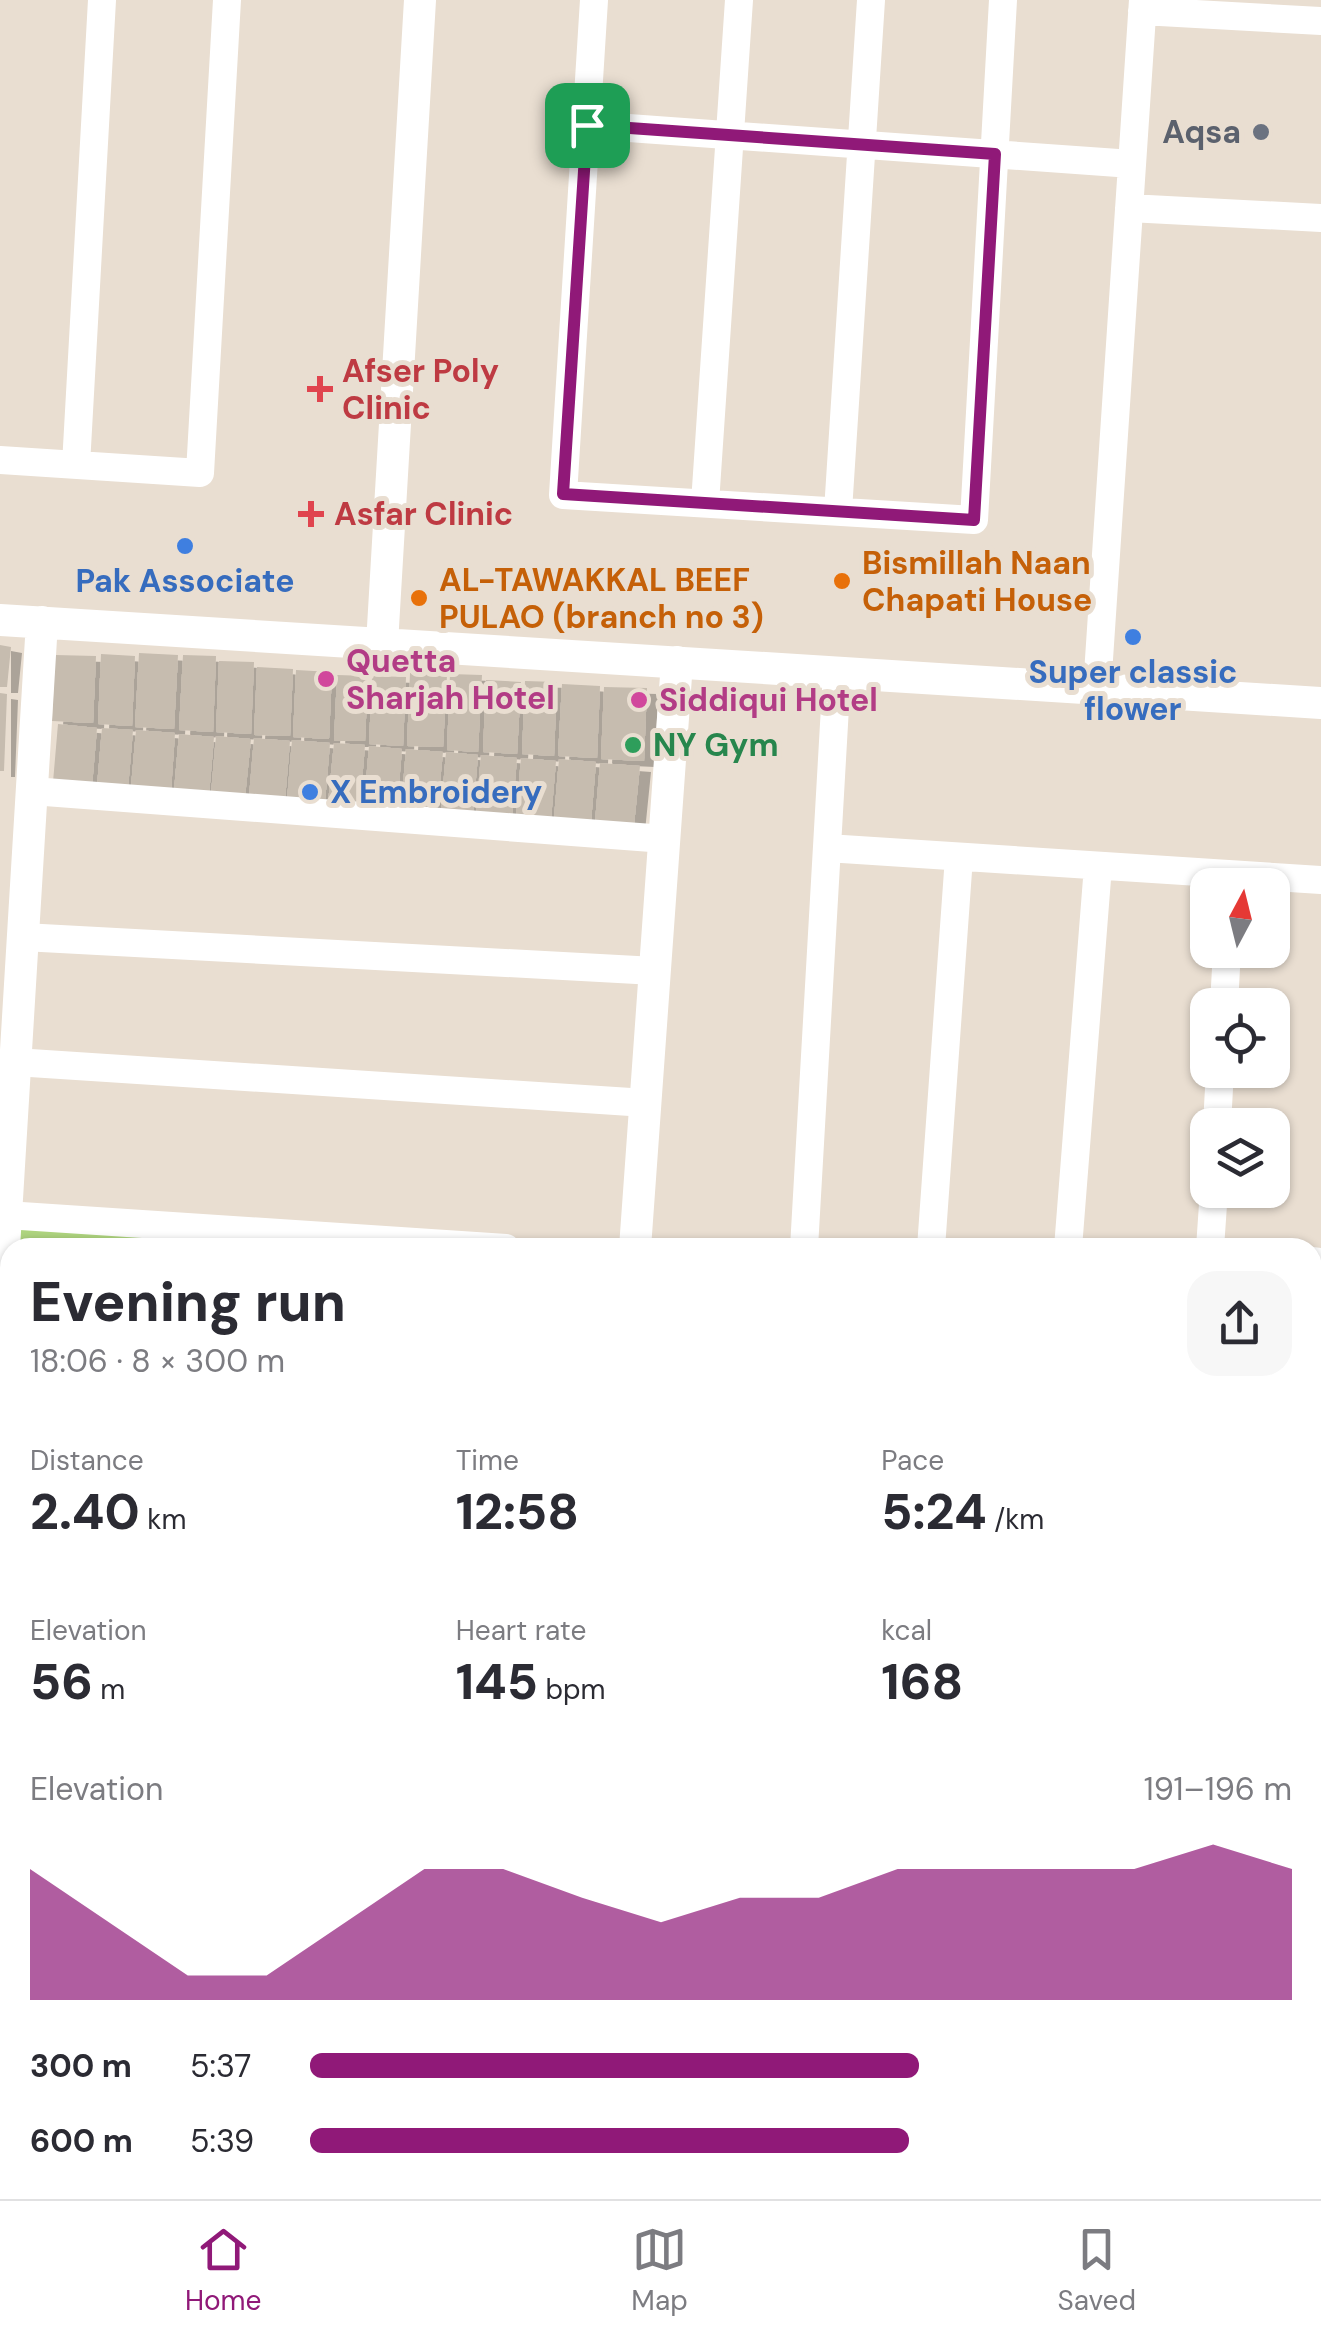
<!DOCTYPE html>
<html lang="en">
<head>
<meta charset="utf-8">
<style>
  body { margin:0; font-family:"DM Sans",sans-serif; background:#f7f7f7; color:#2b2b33; height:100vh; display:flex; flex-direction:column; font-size:38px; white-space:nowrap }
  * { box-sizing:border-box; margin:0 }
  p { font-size:32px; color:#7c7c81 }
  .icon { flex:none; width:55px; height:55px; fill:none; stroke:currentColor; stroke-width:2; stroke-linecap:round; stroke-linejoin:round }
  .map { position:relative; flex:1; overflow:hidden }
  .panel { position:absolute; left:0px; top:1238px; width:1322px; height:962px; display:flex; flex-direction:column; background:#fff; border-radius:30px 30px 0 0; box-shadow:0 2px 8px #0004 }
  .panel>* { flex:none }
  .needle { width:65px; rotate:7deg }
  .buttons { position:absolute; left:1190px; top:868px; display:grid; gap:20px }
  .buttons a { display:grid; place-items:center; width:100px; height:100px; border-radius:20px; background:#fff; box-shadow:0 2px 8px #0004; font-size:50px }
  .pin { position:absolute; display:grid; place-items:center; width:85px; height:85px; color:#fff; margin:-42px; border-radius:20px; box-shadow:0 5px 15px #0006 }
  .round { display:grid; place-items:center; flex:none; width:105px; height:105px; border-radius:30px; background:#f7f7f7 }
  .summary { display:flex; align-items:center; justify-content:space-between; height:170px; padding:0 30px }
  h1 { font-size:55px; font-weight:800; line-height:75px }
  .metrics { display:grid; grid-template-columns:repeat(3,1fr); gap:15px; height:170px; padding:10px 30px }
  .metrics div { display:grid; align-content:center }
  .metrics b { font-size:50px; font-weight:800 }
  .metrics small { font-size:28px; font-weight:400 }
  .metrics p { font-size:28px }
  .chart { height:280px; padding:20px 30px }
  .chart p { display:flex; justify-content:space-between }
  .chart svg { width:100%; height:180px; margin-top:10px; fill:#901978; opacity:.7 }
  ul { padding:0 30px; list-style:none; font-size:32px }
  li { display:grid; grid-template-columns:160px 120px 1fr; align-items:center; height:75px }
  li i { height:25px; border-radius:12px; background:#901978 }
  .menu { display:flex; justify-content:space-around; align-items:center; height:140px; border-top:2px solid #e1e1e2; background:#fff; font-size:28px; color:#7c7c81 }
  .menu a { display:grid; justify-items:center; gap:5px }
  .menu .on { color:#901978 }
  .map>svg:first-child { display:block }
</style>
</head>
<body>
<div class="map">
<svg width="1321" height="2199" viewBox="0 0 1321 2199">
  <defs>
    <filter id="shadow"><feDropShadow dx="11" dy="6" stdDeviation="0" flood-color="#0004"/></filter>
  </defs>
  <rect width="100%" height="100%" fill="#e9ded1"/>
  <path fill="#e4d4c0" d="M1312 1404H1321V1820H1312Z"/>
  <path fill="#afd57f" d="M6 1215 506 1247 10 1248V2155L0 2154V1314Z"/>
  <path fill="#c6bcaf" filter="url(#shadow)" d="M0 645 11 647 7 687H0Z
    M139 653 178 655 174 729 135 727Z
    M101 654 135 656 132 726 98 724Z
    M55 655 96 656 93 723 52 721Z
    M183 655 216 656 213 732 179 730Z
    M219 661 254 662 251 734 216 732Z
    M257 667 293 669 290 736 254 735Z
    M296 670 332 672 329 739 293 737Z
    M410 673 447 675 443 747 407 746Z
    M450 674 482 675 478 752 447 750Z
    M337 675 368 676 365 741H334Z
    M372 676 406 677 403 746 369 744Z
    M486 680 521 682 517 754 483 752Z
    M525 681 557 682 554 756 522 754Z
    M562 684 600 686 597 758 558 756Z
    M604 687 647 688 644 761 601 759Z
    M0 693 7 694 4 771H0Z
    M58 724 97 728 92 786 53 782Z
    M102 728 133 730 128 788 97 786Z
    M136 730 175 733 171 791 131 787Z
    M179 734 214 737 209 795 174 791Z
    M216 736 251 739 245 797 211 794Z
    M254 738 290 741 285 800 249 797Z
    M292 740 330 743 325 802 287 800Z
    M334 743 365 745 360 806 328 803Z
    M369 746 402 749 397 808 364 805Z
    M406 749 443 752 437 812 401 809Z
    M446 752 478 755 473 814 441 811Z
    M481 755 517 758 512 817 476 813Z
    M521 758 556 761 551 819 516 816Z
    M559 759 596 762 591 822 554 818Z
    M600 763 640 766 634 825 595 822Z"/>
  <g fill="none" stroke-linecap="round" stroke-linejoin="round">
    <path stroke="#fff" stroke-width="28" d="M594 0 563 495 974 520 1003 0
      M1142 11 1321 21
      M587 125 1132 164
      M1129 208 1321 218
      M0 460 200 473 227 0
      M76 465 102 0
      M705 503 739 0
      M838 511 871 0
      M1097 689 1143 0
      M32 791 665 839
      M827 848 1321 880
      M23 937 655 971
      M1224 1005 1227 950
      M15 1062 646 1103
      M1217 1125 1220 1070
      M6 1215 506 1248
      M804 1248 837 672
      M931 1248 959 857
      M1068 1248 1098 866
      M1210 1248 1214 1190
      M1312 1261 1321 1262
      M1312 1403 1321 1404
      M1312 1820H1321
      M737 2199 738 2190
      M874 2199V2190
      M1010 2199 1011 2190
      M1159 2199V2190
      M1278 2199V2190"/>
    <path stroke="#fff" stroke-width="32" d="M0 620 1321 703
      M382 644 420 0
      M635 1248 677 662
      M0 1314 42 622
      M566 2199 567 2190"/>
  </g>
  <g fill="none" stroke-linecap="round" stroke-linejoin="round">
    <g stroke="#fff" stroke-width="20">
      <path id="route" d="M587 125 995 154 974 520 563 494Z"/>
    </g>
    <use href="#route" stroke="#901978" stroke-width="12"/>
  </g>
  <circle fill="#6b7280" stroke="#e9ded1" stroke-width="4" cx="1261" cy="132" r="10"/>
  <g fill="#e0444e" stroke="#e9ded1" stroke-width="4">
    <path d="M315 374h10v10h10v10h-10v10h-10v-10h-10v-10h10z"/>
    <path d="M306 499h10v10h10v10h-10v10h-10v-10h-10v-10h10z"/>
  </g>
  <g fill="#3f7fe0" stroke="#e9ded1" stroke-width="4">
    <circle cx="185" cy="546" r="10"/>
    <circle cx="1133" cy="637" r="10"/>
    <circle cx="310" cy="792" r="10"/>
  </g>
  <g fill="#e8710a" stroke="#e9ded1" stroke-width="4">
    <circle cx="842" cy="581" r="10"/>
    <circle cx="419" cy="598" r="10"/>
  </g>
  <g fill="#d1479c" stroke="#e9ded1" stroke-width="4">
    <circle cx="326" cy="679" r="10"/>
    <circle cx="639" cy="700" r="10"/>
  </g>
  <circle fill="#2e9e5b" stroke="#e9ded1" stroke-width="4" cx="633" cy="745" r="10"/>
  <g text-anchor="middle" stroke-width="10" stroke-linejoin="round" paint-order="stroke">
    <g font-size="32" font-weight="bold" fill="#5b616d" stroke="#e9ded1" text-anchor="end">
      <text x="1241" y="143">Aqsa</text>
    </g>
    <g font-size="32" font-weight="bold" fill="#be3a42" stroke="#e9ded1" text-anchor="start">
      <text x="342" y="382">Afser Poly<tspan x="342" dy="37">Clinic</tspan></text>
      <text x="334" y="525">Asfar Clinic</text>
    </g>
    <g font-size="32" font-weight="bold" fill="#c56008" stroke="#e9ded1" text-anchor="start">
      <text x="862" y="574">Bismillah Naan<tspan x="862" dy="37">Chapati House</tspan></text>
      <text x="439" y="591">AL-TAWAKKAL BEEF<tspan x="439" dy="37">PULAO (branch no 3)</tspan></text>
    </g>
    <g font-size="32" font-weight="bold" fill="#366cbe" stroke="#e9ded1">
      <text x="185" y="592">Pak Associate</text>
      <text x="1133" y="683">Super classic<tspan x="1133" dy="37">flower</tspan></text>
      <text x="330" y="803" text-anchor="start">X Embroidery</text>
    </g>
    <g font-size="32" font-weight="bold" fill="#b23c85" stroke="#e9ded1" text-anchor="start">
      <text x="346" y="672">Quetta<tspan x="346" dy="37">Sharjah Hotel</tspan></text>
      <text x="659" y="711">Siddiqui Hotel</text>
    </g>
    <g font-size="32" font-weight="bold" fill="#27864d" stroke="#e9ded1" text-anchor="start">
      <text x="653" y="756">NY Gym</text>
    </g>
  </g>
</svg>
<div class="buttons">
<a><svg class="needle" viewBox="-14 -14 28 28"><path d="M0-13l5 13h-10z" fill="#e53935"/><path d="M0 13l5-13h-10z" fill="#7c7c81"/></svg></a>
<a><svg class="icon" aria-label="locate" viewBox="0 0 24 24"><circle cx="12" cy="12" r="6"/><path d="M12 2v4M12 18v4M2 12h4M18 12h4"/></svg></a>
<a><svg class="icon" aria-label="layers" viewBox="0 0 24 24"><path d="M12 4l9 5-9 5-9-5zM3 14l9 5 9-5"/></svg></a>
</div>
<div class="pin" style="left:587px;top:125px;background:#1e9e55"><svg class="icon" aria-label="arrive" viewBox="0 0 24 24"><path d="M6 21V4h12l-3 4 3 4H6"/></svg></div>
<section class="panel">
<div class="summary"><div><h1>Evening run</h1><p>18:06 · 8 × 300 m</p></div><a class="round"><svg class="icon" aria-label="share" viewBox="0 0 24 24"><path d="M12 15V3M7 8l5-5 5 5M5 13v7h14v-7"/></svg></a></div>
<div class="metrics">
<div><p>Distance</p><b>2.40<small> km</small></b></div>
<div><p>Time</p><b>12:58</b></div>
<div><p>Pace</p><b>5:24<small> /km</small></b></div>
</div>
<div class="metrics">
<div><p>Elevation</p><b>56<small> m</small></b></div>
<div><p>Heart rate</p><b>145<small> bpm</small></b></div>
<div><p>kcal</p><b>168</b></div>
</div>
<div class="chart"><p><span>Elevation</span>191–196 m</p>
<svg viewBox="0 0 160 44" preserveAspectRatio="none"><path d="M0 44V12L10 25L20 38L30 38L40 25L50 12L60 12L70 19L80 25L90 19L100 19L110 12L120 12L130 12L140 12L150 6L160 12V44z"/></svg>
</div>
<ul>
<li><b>300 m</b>5:37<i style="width:62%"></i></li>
<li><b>600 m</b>5:39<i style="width:61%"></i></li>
</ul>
</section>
</div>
<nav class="menu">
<a class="on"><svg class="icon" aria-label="home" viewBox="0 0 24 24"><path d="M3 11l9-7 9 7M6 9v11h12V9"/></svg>Home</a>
<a><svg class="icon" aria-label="map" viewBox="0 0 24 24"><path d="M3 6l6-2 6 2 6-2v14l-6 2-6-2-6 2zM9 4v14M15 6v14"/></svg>Map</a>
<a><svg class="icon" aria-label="saved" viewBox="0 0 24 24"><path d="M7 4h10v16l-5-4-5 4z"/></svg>Saved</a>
</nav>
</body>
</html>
